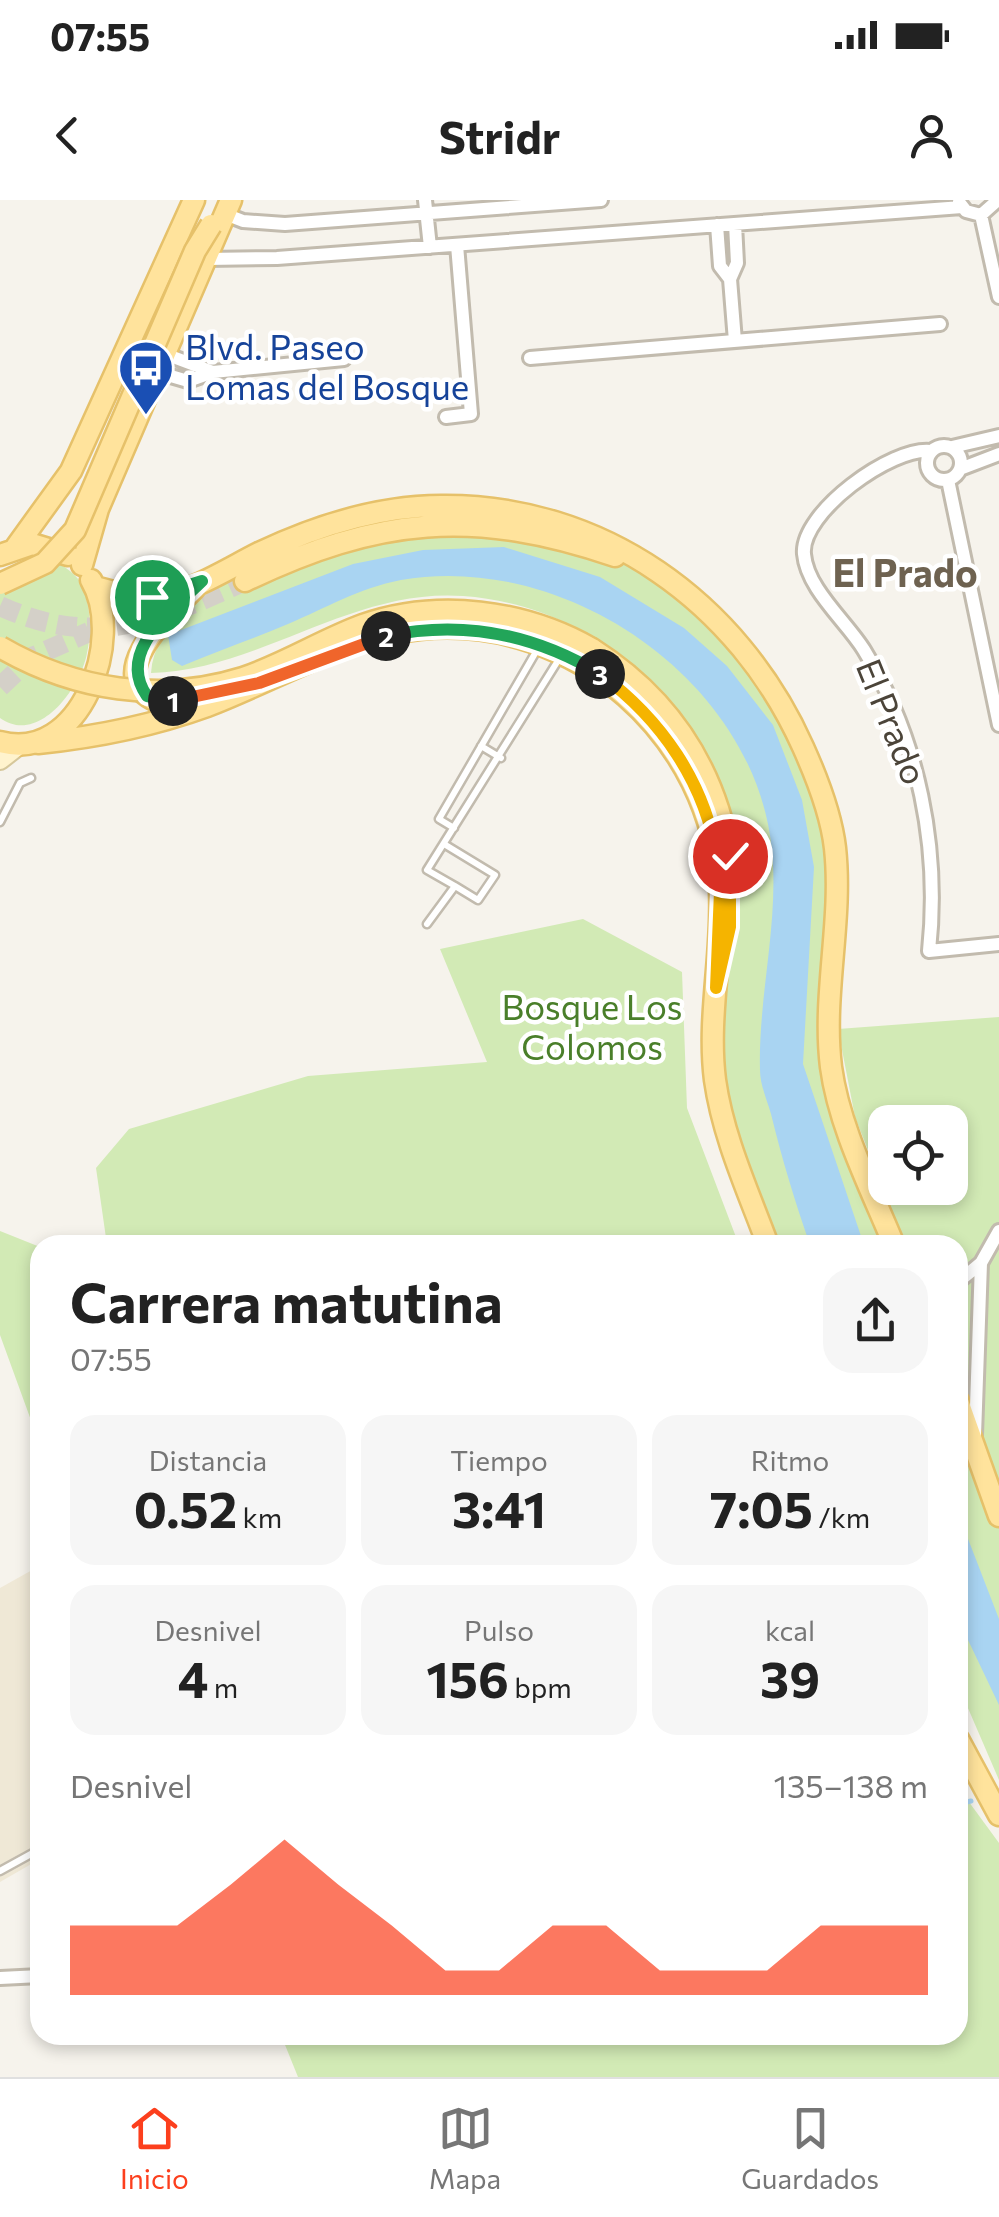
<!DOCTYPE html>
<html lang="es">
<head>
<meta charset="utf-8">
<style>
  body { margin:0; font-family:Commissioner,sans-serif; background:#f6f6f6; color:#222; height:100vh; display:flex; flex-direction:column; font-size:38px; white-space:nowrap }
  * { box-sizing:border-box; margin:0 }
  p { font-size:32px; color:#767676 }
  .icon { flex:none; width:55px; height:55px; fill:none; stroke:currentColor; stroke-width:2; stroke-linecap:round; stroke-linejoin:round }
  .map { position:relative; flex:1; overflow:hidden }
  .side { position:absolute; left:30px; top:1035px; width:938px; height:810px; display:flex; flex-direction:column; background:#fff; border-radius:30px; box-shadow:0 5px 15px #0003 }
  .side>* { flex:none }
  .controls { position:absolute; left:868px; top:905px; display:grid; gap:20px }
  .controls a { display:grid; place-items:center; width:100px; height:100px; border-radius:20px; background:#fff; box-shadow:0 5px 15px #0003; font-size:50px }
  .pin { position:absolute; display:grid; place-items:center; width:85px; height:85px; color:#fff; margin:-42px; border:5px solid #fff; border-radius:50%; box-shadow:0 2px 10px #0007 }
  .km { position:absolute; width:50px; height:50px; margin:-25px; border-radius:50%; background:#222; color:#fff; font-size:28px; line-height:50px; text-align:center }
  .round { display:grid; place-items:center; flex:none; width:105px; height:105px; border-radius:30px; background:#f6f6f6 }
  .summary { display:flex; align-items:center; justify-content:space-between; height:170px; padding:0 40px }
  h1 { font-size:55px; font-weight:700; line-height:75px }
  .figures { display:grid; grid-template-columns:repeat(3,1fr); gap:15px; height:170px; padding:10px 40px }
  .figures div { display:grid; align-content:center; border-radius:25px; background:#f6f6f6; text-align:center }
  .figures b { font-size:50px; font-weight:700 }
  .figures small { font-size:28px; font-weight:400 }
  .figures p { font-size:28px }
  .chart { height:280px; padding:20px 40px }
  .chart p { display:flex; justify-content:space-between }
  .chart svg { width:100%; height:180px; margin-top:10px; fill:#fc3f1d; opacity:.7 }
  .status { display:flex; justify-content:space-between; align-items:center; height:70px; padding:0 50px; background:#fff; direction:ltr }
  .status svg { height:28px; fill:currentColor }
  header { display:flex; justify-content:space-between; align-items:center; height:130px; padding:0 40px; background:#fff; font-size:45px; font-weight:700 }
  .tab-bar { display:flex; justify-content:space-around; align-items:center; height:140px; border-top:2px solid #e0e0e0; background:#fff; font-size:28px; color:#767676 }
  .tab-bar a { display:grid; justify-items:center; gap:5px }
  .tab-bar .on { color:#fc3f1d }
  .map>svg:first-child { display:block }
</style>
</head>
<body>
<div class="status"><b>07:55</b><svg viewBox="0 0 49 12"><path d="M0 12V9h3v3zM5 12V6h3v6zM10 12V3h3v9zM15 12V0h3v12zM26 1h20v11H26zM47 4h2v5h-2z"/></svg></div>
<header><svg class="icon" aria-label="back" viewBox="0 0 24 24"><path d="M15 5l-7 7 7 7"/></svg>Stridr<svg class="icon" aria-label="person" viewBox="0 0 24 24"><circle cx="12" cy="8" r="4"/><path d="M4 21q1-7 8-7t8 7"/></svg></header>
<div class="map">
<svg width="999" height="1877" viewBox="0 0 999 1877">
  <rect width="100%" height="100%" fill="#f6f3ec"/>
  <path fill="#efe8d6" d="M34 1369 40 1380V1659L0 1682V1388Z"/>
  <path fill="#d2eab5" fill-rule="evenodd" d="M404 333 543 337 663 375 717 421 804 556 834 678 823 847 889 1045H775C749 981 720 904 720 834 721 784 742 734 740 684 734 535 615 407 463 396 351 388 260 470 151 473 155 423 201 394 242 371L254 389 307 361Z
    M57 361C64 367 76 374 80 382 91 403 92 431 87 453 81 487 39 546 0 518V377Z
    M583 719 682 772 687 908 739 1045H107L96 968 129 929 308 876 487 862 440 749Z
    M999 817V1300L958 1184V1045H905L855 917 838 829ZM885 922H950V988H885Z
    M0 1031 40 1047V1245L0 1135Z
    M958 1214 999 1326V1580L958 1485Z
    M958 1587 999 1643V1877H298L281 1835H958Z"/>
  <path fill="#a9d4f2" d="M504 347 600 377 684 428 727 466 773 525 802 600 814 667 803 864 864 1045H810C795 1002 782 959 771 914 767 900 760 885 760 870 758 797 779 724 772 651 756 480 565 351 401 380 359 388 326 408 288 424 253 439 217 451 182 466L172 460 168 435 353 364 423 350Z
    M958 1313 999 1419V1505L958 1419Z"/>
  <g fill="none" stroke-linecap="round" stroke-linejoin="round">
    <path stroke="#a9d4f2" stroke-width="5" d="M958 1604 971 1601"/>
    <path stroke="#d4d0c8" stroke-width="20" stroke-dasharray="20 10" stroke-linecap="butt" d="M0 406C94 449 157 421 245 381
      M0 487 32 457 89 432"/>
    <g stroke="#c2bbae" stroke-width="11">
      <path id="service" d="M481 546 501 558
        M0 622 20 583 31 578
        M454 628 439 619 537 450
        M444 644 495 675 478 700 455 686
        M427 724 455 686 427 670 559 459
        M0 1671 40 1649"/>
    </g>
    <g stroke="#c2bbae" stroke-width="18">
      <path id="minor" d="M425 0 430 47
        M959 2 966 11 981 15 998 0
        M225 14 243 21 285 24 601 0
        M981 15 999 97
        M717 25 720 66 730 79
        M206 59 277 58 962 7
        M735 141 730 79 737 63 735 24
        M165 154 213 172
        M530 158 940 124
        M157 172 188 181 213 172 344 159
        M446 217 471 214 457 45
        M927 263a17 17 0 1 1 34 0a17 17 0 1 1-34 0Z
        M952 247 999 236
        M931 251C892 246 800 313 804 354 807 389 846 421 864 450 919 540 940 648 929 751L999 744
        M960 269 999 254
        M948 280 999 525
        M958 1082 981 1063 999 1031
        M975 1235 981 1063
        M0 1778 40 1776"/>
    </g>
    <g stroke="#d6c79b" stroke-width="22">
      <path id="secondary" d="M0 560 18 546"/>
    </g>
    <g stroke="#e6c16a" stroke-width="25">
      <path id="primary" d="M16 347 71 271 194 0
        M0 355 32 344 68 355
        M82 365 98 309 231 0
        M245 381C378 317 474 308 615 356
        M95 387C114 392 135 399 155 397 191 393 227 369 259 353 316 326 377 306 441 306 601 304 738 402 803 547 817 578 831 613 835 648 843 721 822 794 831 867 839 927 871 989 894 1045
        M194 389C172 411 99 476 157 501L206 496
        M592 449C669 498 715 568 730 658
        M0 542C80 564 126 439 91 380
        M38 543C97 537 152 526 207 506 276 480 346 436 420 429 575 413 714 537 720 691 723 754 707 817 715 880 723 937 748 991 768 1045
        M958 1201 999 1316
        M958 1539 999 1615"/>
    </g>
    <use href="#service" stroke="#fff" stroke-width="6"/>
    <use href="#minor" stroke="#fff" stroke-width="12"/>
    <use href="#secondary" stroke="#fff3cd" stroke-width="18"/>
    <use href="#primary" stroke="#ffe39c" stroke-width="20"/>
    <g stroke="#e6c16a" stroke-width="25" stroke-linecap="butt">
      <path id="primary-bridge" d="M0 384 45 363 75 330 195 51 211 25
        M0 447C74 490 161 504 243 478 285 464 322 440 363 425 438 399 524 410 592 449"/>
    </g>
    <use href="#primary-bridge" stroke="#ffe39c" stroke-width="20"/>
  </g>
  <g fill="none" stroke-linecap="round" stroke-linejoin="round">
    <g stroke="#fff" stroke-width="20">
      <path id="split-1" d="M152 397 202 381C173 410 115 451 147 496L173 501"/>
    </g>
    <g stroke="#fff" stroke-width="20">
      <path id="split-2" d="M173 501 259 483 386 436"/>
    </g>
    <g stroke="#fff" stroke-width="20">
      <path id="split-3" d="M386 436C462 420 534 434 600 474"/>
    </g>
    <g stroke="#fff" stroke-width="20">
      <path id="split-4" d="M600 474C661 519 705 582 717 658"/>
    </g>
    <g stroke="#fff" stroke-width="20">
      <path id="split-5" d="M717 658 720 691 716 788 730 727V656"/>
    </g>
    <use href="#split-1" stroke="#22a559" stroke-width="12"/>
    <use href="#split-2" stroke="#f0652b" stroke-width="12"/>
    <use href="#split-3" stroke="#22a559" stroke-width="12"/>
    <use href="#split-4" stroke="#f5b400" stroke-width="12"/>
    <use href="#split-5" stroke="#f5b400" stroke-width="12"/>
  </g>
  <defs>
    <g id="bus-pin" transform="scale(2.875)"><path d="M0 17L-7.5 6A9.5 9.5 0 1 1 7.5 6Z" fill="#1a4fb4" stroke="#fff"/><path d="M-5-6H5V4H4V6H2V4H-2V6H-4V4H-5ZM-3.5-4V0h7V-4ZM-3.5 1.2v1.5H-2V1.2ZM2 1.2v1.5H3.5V1.2Z" fill="#fff"/></g>
  </defs>
  <g fill-rule="evenodd">
    <use href="#bus-pin" x="146" y="168"/>
  </g>
  <g text-anchor="middle" stroke-width="9" stroke-linejoin="round" paint-order="stroke">
    <g font-size="35" fill="#164399" stroke="#fff" text-anchor="start">
      <text x="185" y="160">Blvd. Paseo<tspan x="185" dy="40">Lomas del Bosque</tspan></text>
    </g>
    <g font-size="35" fill="#4b4439" stroke="#fff">
      <text transform="translate(891 522) rotate(68)" y="12">El Prado</text>
    </g>
    <g font-size="35" fill="#4a7f2a" stroke="#fff">
      <text x="592" y="820">Bosque Los<tspan x="592" dy="40">Colomos</tspan></text>
    </g>
    <g font-size="38" font-weight="bold" fill="#6e6250" stroke="#fff">
      <text x="905" y="387">El Prado</text>
    </g>
  </g>
</svg>
<div class="controls">
<a><svg class="icon" aria-label="locate" viewBox="0 0 24 24"><circle cx="12" cy="12" r="6"/><path d="M12 2v4M12 18v4M2 12h4M18 12h4"/></svg></a>
</div>
<div class="pin" style="left:152px;top:397px;background:#1e9e55"><svg class="icon" aria-label="arrive" viewBox="0 0 24 24"><path d="M6 21V4h12l-3 4 3 4H6"/></svg></div>
<div class="pin" style="left:730px;top:656px;background:#d93025"><svg class="icon" aria-label="check" viewBox="0 0 24 24"><path d="M5 12l5 5 9-10"/></svg></div>
<b class="km" style="left:173px;top:501px">1</b>
<b class="km" style="left:386px;top:436px">2</b>
<b class="km" style="left:600px;top:474px">3</b>
<section class="side">
<div class="summary"><div><h1>Carrera matutina</h1><p>07:55</p></div><a class="round"><svg class="icon" aria-label="share" viewBox="0 0 24 24"><path d="M12 15V3M7 8l5-5 5 5M5 13v7h14v-7"/></svg></a></div>
<div class="figures">
<div><p>Distancia</p><b>0.52<small> km</small></b></div>
<div><p>Tiempo</p><b>3:41</b></div>
<div><p>Ritmo</p><b>7:05<small> /km</small></b></div>
</div>
<div class="figures">
<div><p>Desnivel</p><b>4<small> m</small></b></div>
<div><p>Pulso</p><b>156<small> bpm</small></b></div>
<div><p>kcal</p><b>39</b></div>
</div>
<div class="chart"><p><span>Desnivel</span>135–138 m</p>
<svg viewBox="0 0 160 44" preserveAspectRatio="none"><path d="M0 44V27L10 27L20 27L30 17L40 6L50 17L60 27L70 38L80 38L90 27L100 27L110 38L120 38L130 38L140 27L150 27L160 27V44z"/></svg>
</div>
</section>
</div>
<nav class="tab-bar">
<a class="on"><svg class="icon" aria-label="home" viewBox="0 0 24 24"><path d="M3 11l9-7 9 7M6 9v11h12V9"/></svg>Inicio</a>
<a><svg class="icon" aria-label="map" viewBox="0 0 24 24"><path d="M3 6l6-2 6 2 6-2v14l-6 2-6-2-6 2zM9 4v14M15 6v14"/></svg>Mapa</a>
<a><svg class="icon" aria-label="saved" viewBox="0 0 24 24"><path d="M7 4h10v16l-5-4-5 4z"/></svg>Guardados</a>
</nav>
</body>
</html>
